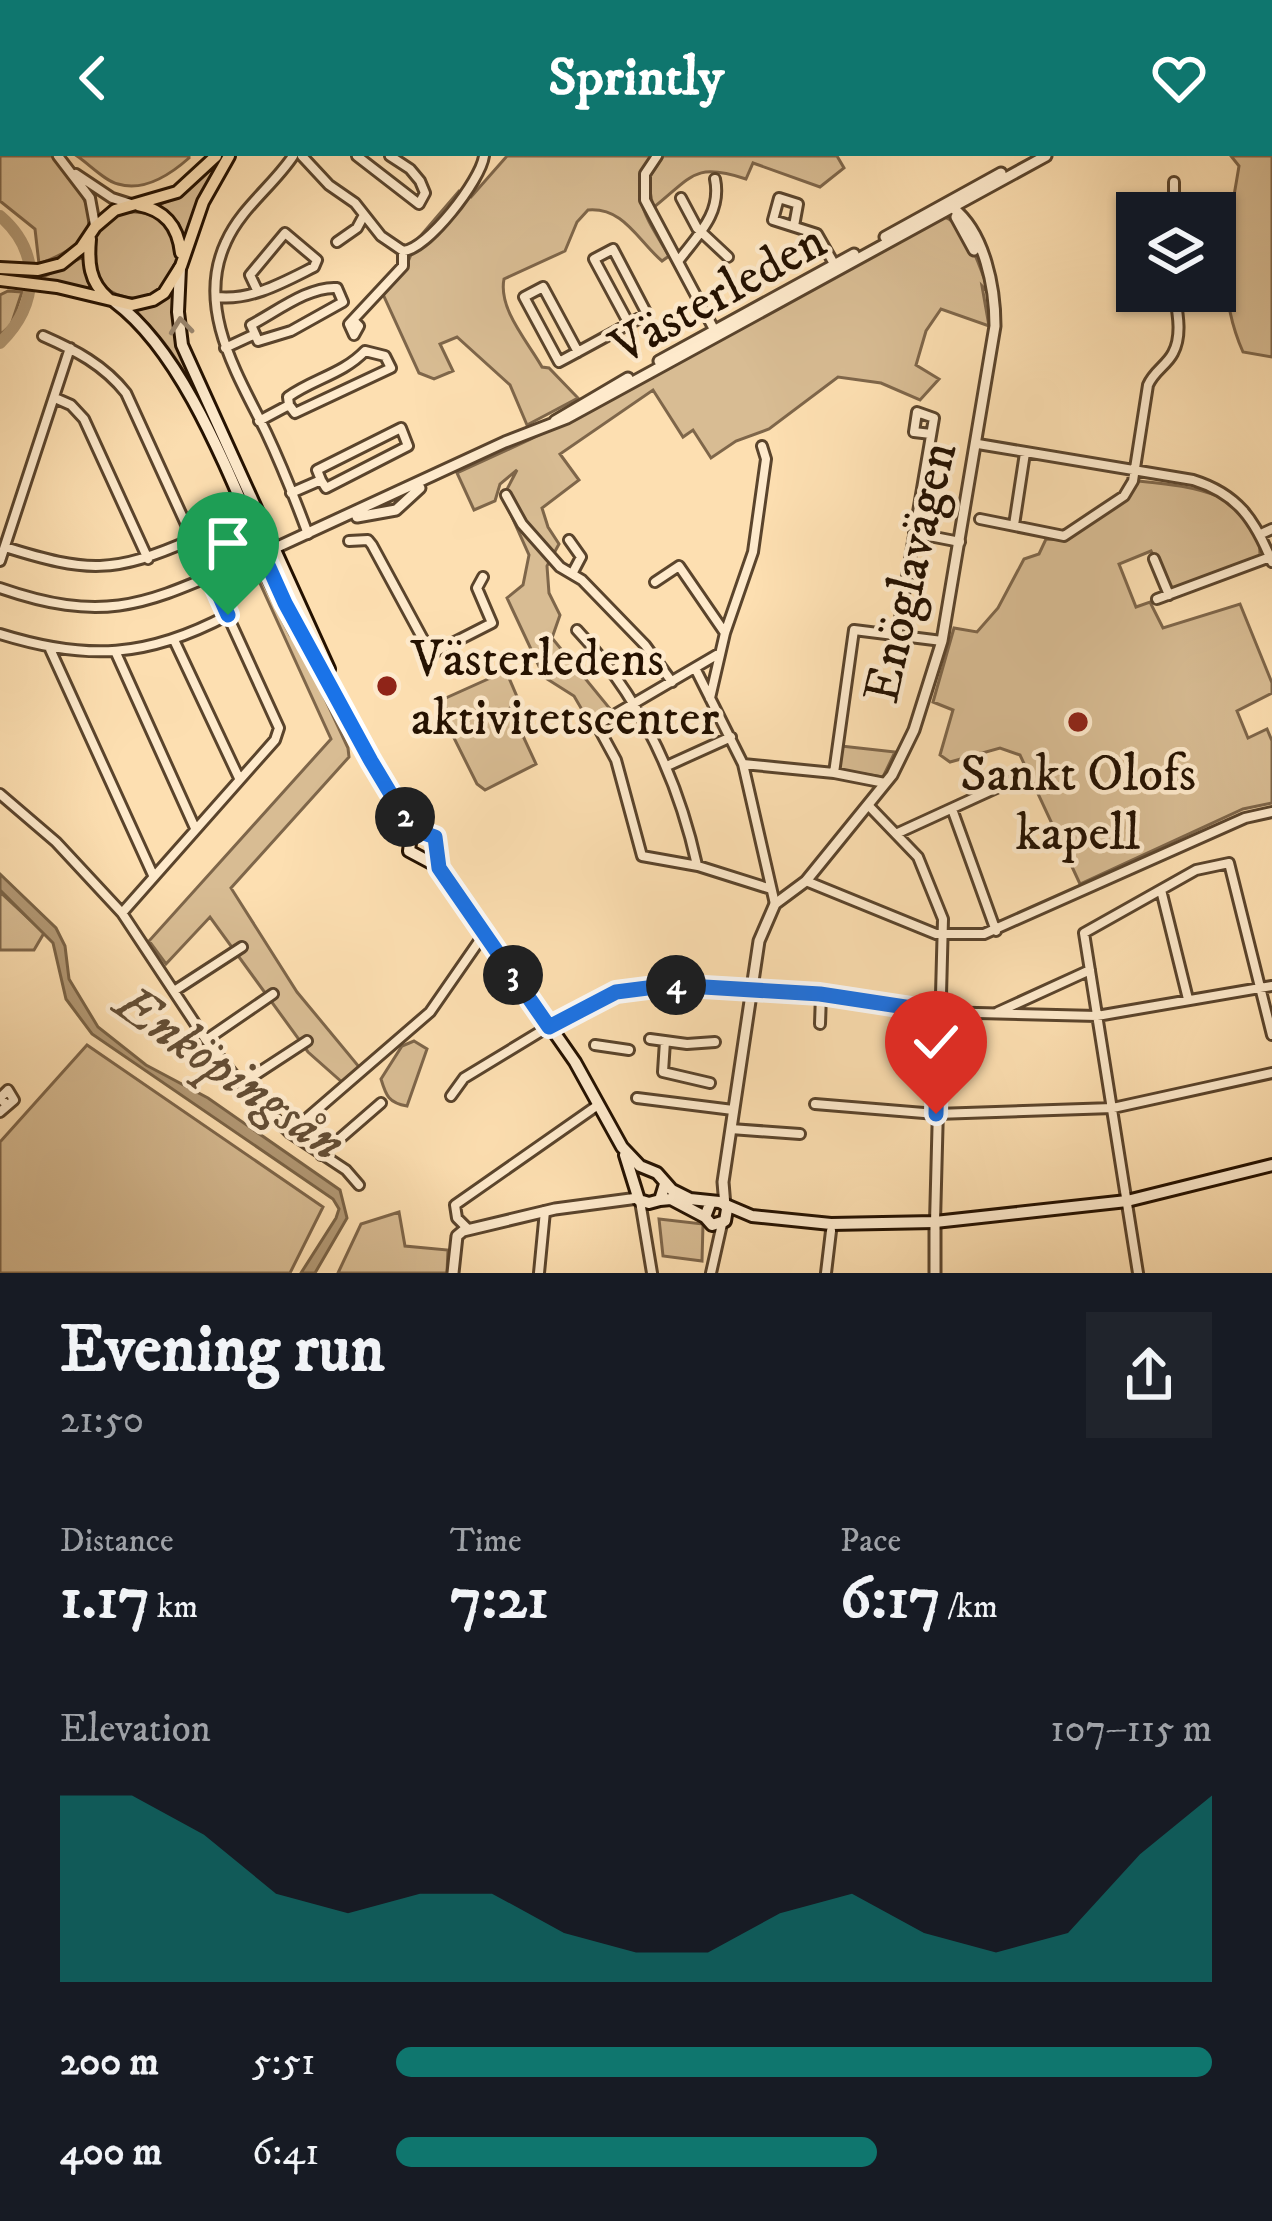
<!DOCTYPE html>
<html lang="en">
<head>
<meta charset="utf-8">
<style>
  body { margin:0; font-family:"IM FELL DW Pica",serif; background:#20242c; color:#f1f3f6; height:100vh; display:flex; flex-direction:column; font-size:45px; white-space:nowrap }
  * { box-sizing:border-box; margin:0 }
  p { font-size:39px; color:#9ea1a6 }
  .icon { flex:none; width:66px; height:66px; fill:none; stroke:currentColor; stroke-width:2; stroke-linecap:round; stroke-linejoin:round }
  .map { position:relative; height:1117px; overflow:hidden }
  .drawer { display:flex; flex-direction:column; background:#171b24; flex:1 }
  .drawer>* { flex:none }
  .controls { position:absolute; left:1116px; top:36px; display:grid; gap:24px }
  .controls a { display:grid; place-items:center; width:120px; height:120px; border-radius:0px; background:#171b24; box-shadow:0 3px 9px #0004; font-size:60px }
  .pin { position:absolute; display:grid; place-items:center; width:102px; height:102px; color:#fff; margin:-123px -51px; border-radius:50% 50% 50% 0; rotate:-45deg; box-shadow:0 0 12px #0007 }
  .pin .icon { rotate:45deg }
  .km { position:absolute; width:60px; height:60px; margin:-30px; border-radius:50%; background:#222; color:#fff; font-size:33px; line-height:60px; text-align:center }
  .round { display:grid; place-items:center; flex:none; width:126px; height:126px; border-radius:0px; background:#20242c }
  .headline { display:flex; align-items:center; justify-content:space-between; height:204px; padding:0 60px }
  h1 { font-size:66px; font-weight:700; line-height:90px }
  .stats { display:grid; grid-template-columns:repeat(3,1fr); gap:18px; height:204px; padding:12px 60px }
  .stats div { display:grid; align-content:center }
  .stats b { font-size:60px; font-weight:700 }
  .stats small { font-size:33px; font-weight:400 }
  .stats p { font-size:33px }
  .chart { height:336px; padding:24px 60px }
  .chart p { display:flex; justify-content:space-between }
  .chart svg { width:100%; height:216px; margin-top:12px; fill:#0f766e; opacity:.7 }
  ul { padding:0 60px; list-style:none; font-size:39px }
  li { display:grid; grid-template-columns:192px 144px 1fr; align-items:center; height:90px }
  li i { height:30px; border-radius:15px; background:#0f766e }
  header { display:flex; justify-content:space-between; align-items:center; height:156px; padding:0 60px; background:#0f766e; color:#fff; font-size:54px; font-weight:700 }
  .map>svg:first-child { display:block }
</style>
</head>
<body>
<header><svg class="icon" aria-label="back" viewBox="0 0 24 24"><path d="M15 5l-7 7 7 7"/></svg>Sprintly<svg class="icon" aria-label="heart" viewBox="0 0 24 24"><path d="M12 20l-8-8c-3-5 5-10 8-4 3-6 11-1 8 4z"/></svg></header>
<div class="map">
<svg width="1272" height="1117" viewBox="0 0 1272 1117">
  <rect width="100%" height="100%" fill="#fddfb1"/>
  <filter id="stains"><feTurbulence type="fractalNoise" baseFrequency=".00167" numOctaves="4"/><feColorMatrix values="0 0 0 0 .2 0 0 0 0 .09 0 0 0 0 .02 0 0 0 .5 -.17"/></filter>
  <radialGradient id="worn" r=".72"><stop offset=".6" stop-color="#630" stop-opacity="0"/><stop offset="1" stop-color="#630" stop-opacity=".3"/></radialGradient>
  <path fill="#d8bc93" stroke="#7e664a" stroke-width="3" d="M0 0H52C94 48 114 80 39 108L35 73 0 45Z
    M77 0H189V2C171 18 144 36 118 28 105 25 89 8 77 0Z
    M507 0H652C625 38 649 65 669 100L662 105C638 85 624 51 588 54L577 66 565 95 504 123C498 153 528 186 542 211L549 212 578 242 527 269 510 229 457 181 440 188 453 215 434 223 419 217 382 136 405 113 417 84 459 35 471 41Z
    M663 0H837L844 12 820 31 753 7 746 23C694 6 693 20 653 52L648 23Z
    M1231 0H1272V201L1243 196C1214 130 1228 78 1239 10Z
    M218 5 185 83 178 67 159 49 181 39Z
    M91 99a43 43 0 1 1 86 0a43 43 0 1 1-86 0Z
    M941 60C966 65 982 115 989 137L982 130 989 170 941 153 926 175 916 209 939 223 920 244 881 227 838 221 769 273 736 285 711 302 693 274 683 281 653 234 560 298 579 324 542 352 548 371 559 388 547 410 549 437 560 459 552 482 611 554 594 564H588L574 540 544 521 507 442 523 429 529 399 503 341 517 314 500 328 495 345 474 354 457 317 531 283 787 148 791 142Z
    M83 101 94 136 0 119V116L45 120Z
    M174 134 176 184 248 349C216 283 191 204 134 155L156 149Z
    M8 135 22 136 11 169 0 179V139Z
    M1139 325C1187 330 1262 336 1260 401L1172 435 1151 395 1119 408 1136 451 1150 446 1163 472 1240 448 1272 527V537L1237 555 1248 582 1267 573 1272 585V647L1243 653 1080 728 1020 599 1000 592 950 606 940 599 953 554 933 546 954 472 977 476 998 452 1024 403 1039 398 1046 383 1067 384 1123 346Z
    M257 414 290 479 303 495 348 592 349 601 231 732 297 836 360 912 343 927 308 896 210 761 166 808 149 785 331 583 258 423 261 422Z
    M506 515 518 543 510 552 536 608 485 634 477 628 449 572 450 555 437 546Z
    M841 590 895 596 883 621 838 614Z
    M0 736 44 777 34 794H0Z
    M414 885 427 893 407 950C389 947 386 940 381 923L402 890Z
    M87 889 323 1051 290 1117H0V986Z
    M399 1056 405 1090 448 1094 447 1117H338L361 1068Z
    M659 1063 703 1068 702 1105 663 1100Z"/>
  <path fill="#b39975" stroke="#7a6346" stroke-width="3" d="M0 718 56 772 65 790 69 823 98 871 146 909 208 942 340 1034 347 1062 315 1117H301L336 1062 339 1053 333 1043 92 878 66 843 53 787 0 734Z"/>
  <g fill="none" stroke-linecap="round" stroke-linejoin="round">
    <path stroke="#b39975" stroke-width="12" d="M0 60C42 96 39 149 0 187"/>
    <g stroke="#5a442c" stroke-width="14">
      <path id="minor" d="M58 0 90 42 95 69
        M293 0C273 30 241 52 226 86 195 152 238 219 266 276 282 310 295 343 308 378
        M302 0 329 29 355 47 381 80 403 95V110L349 168 354 179 359 170 353 164
        M357 0 419 48 425 37 420 25 410 13 390 0
        M657 0 645 18V44L717 179
        M76 18 112 42 131 48
        M1174 26V57
        M681 42 697 72 728 101
        M794 70 798 48 779 42 773 64 817 78 837 113
        M337 86 357 72 364 59
        M403 95C427 94 481 24 484 0
        M679 104C698 79 722 57 715 23
        M217 141C251 145 284 126 314 111L317 104 285 77 250 119 258 136
        M43 180C75 194 104 209 126 237L279 572 275 584 122 757
        M225 192 255 178 258 185 291 175 343 146 337 132C309 130 276 156 251 169L255 178
        M578 196 543 131 524 141 559 206C589 190 618 174 647 158L613 93 594 103 629 168
        M55 242 71 249 84 263 148 403
        M259 265 289 249 295 257 391 212 385 200 365 195C343 218 313 223 288 241L289 249
        M978 288 1193 324C1238 338 1255 364 1272 406
        M291 337 321 324 326 332 408 290 401 272 317 314 321 324
        M506 339 522 368 560 411 582 424 645 489 672 526
        M980 363 1064 380 1124 340 1133 325 1148 229C1154 215 1167 209 1173 197 1183 179 1177 154 1174 135
        M1014 369 1025 297
        M914 377 960 386
        M1261 378 1272 373
        M569 384 581 401 572 418
        M349 385 368 384 372 389 431 498 492 467 477 432 483 421
        M5 391C88 417 113 418 193 383
        M1154 403 1169 439
        M0 405 70 192
        M655 426 679 410 725 477
        M0 432C118 473 156 441 263 398
        M1157 443 1270 401
        M577 474C640 541 677 619 697 709
        M0 478C87 505 147 502 228 459
        M897 480 934 262 917 256 914 276 931 278
        M174 484 239 622
        M50 493 153 719
        M116 497 195 672
        M720 497 597 569 616 604 642 700 698 710 771 733
        M695 512 743 608 775 748
        M710 542 725 477 753 396 766 303 762 290
        M743 608 834 617 885 627
        M667 610 731 581
        M834 617 854 474 942 485
        M0 638 56 686 122 757 206 884 241 928 290 977 346 1014 359 1029
        M868 649 918 701 943 763 935 1066
        M952 653 996 775
        M898 677 1018 622
        M806 725 936 778H984L1245 662 1272 656
        M1161 734 1188 843
        M174 835 242 791
        M998 856 1090 814
        M820 868 821 838
        M650 883 687 888 715 886
        M206 884 273 838
        M665 885 663 916 710 927
        M595 889 629 894
        M241 928 307 885
        M451 940 464 922 576 854 616 836 652 830 821 838 937 856 1097 860 1272 830
        M637 942 733 954
        M815 948 936 958 1113 952 1272 917
        M0 956 14 944 8 934 0 942 6 948
        M731 973 800 978
        M290 977 430 856 484 778
        M321 999 381 947
        M640 1045 652 1117
        M468 1073 457 1062 455 1049 598 949
        M539 1117 545 1055
        M711 1117 722 1068
        M826 1117 831 1075
        M1138 1117 1084 777 1196 714 1229 707 1272 879"/>
    </g>
    <g stroke="#5a442c" stroke-width="15">
      <path id="tertiary" d="M956 61 974 94
        M885 81 1001 17
        M659 205 854 98
        M555 265 628 222
        M357 361 396 354 420 332
        M271 394 505 286 567 262 1046 0
        M725 1050 723 1026 759 785 775 748 806 725 892 619 914 574 942 485 995 170C995 132 985 77 953 52
        M453 1117 457 1080 463 1075 555 1053 638 1042
        M935 1117V1066"/>
    </g>
    <g stroke="#241100" stroke-width="16">
      <path id="secondary" d="M180 112 178 156 182 189 329 513
        M115 146C194 205 240 352 283 441 318 516 361 589 404 660L411 679 409 695 439 711
        M404 660 419 675 435 681 439 711 575 906 622 991 640 1010 657 1017 672 1034 690 1043 719 1046 752 1060 831 1068 935 1066 1127 1045 1272 1009
        M625 999 639 1044 649 1047 660 1044 665 1028
        M660 1044 671 1043 705 1061
        M710 1048 705 1061 712 1069 725 1065 727 1053"/>
    </g>
    <g stroke="#241100" stroke-width="16">
      <path id="primary" d="M138 49C165 54 178 70 181 97
        M90 83C88 106 89 126 108 142
        M0 112 38 114 61 108 81 92 95 71 115 54 177 36 216 0
        M0 124 57 131 132 149 153 144 164 137 181 110 203 46 229 0"/>
    </g>
    <use href="#minor" stroke="#feeacc" stroke-width="8"/>
    <use href="#tertiary" stroke="#feeacc" stroke-width="9"/>
    <use href="#secondary" stroke="#feeacc" stroke-width="10"/>
    <use href="#primary" stroke="#fddfb1" stroke-width="10"/>
  </g>
  <defs><path id="oneway-chevron" d="M-2-3.5L2.5 0L-2 3.5" fill="none" stroke-width="1.6" stroke-linecap="round" stroke-linejoin="round" transform="scale(3)"/></defs>
  <use stroke="#9c8870" href="#oneway-chevron" transform="translate(181 170) rotate(-96)"/>
  <g fill="none" stroke-linecap="round" stroke-linejoin="round">
    <g stroke="#fff" stroke-width="24">
      <path id="route" d="M228 459 211 421 263 398 285 447 371 605 404 660 418 675 435 681 439 712 549 871 616 836 671 829 820 838 938 856 936 958"/>
    </g>
    <use href="#route" stroke="#1a73e8" stroke-width="15"/>
  </g>
  <g fill="#8f2418" stroke="#feeacc" stroke-width="4.5">
    <circle cx="387" cy="530" r="12"/>
    <circle cx="1078" cy="566" r="12"/>
  </g>
  <g text-anchor="middle" stroke-width="9" stroke-linejoin="round" paint-order="stroke">
    <g font-size="51" fill="#241100" stroke="#feeacc">
      <text transform="translate(717 136) rotate(-29)" y="18">Västerleden</text>
      <text transform="translate(908 416) rotate(-77)" y="18">Enöglavägen</text>
    </g>
    <g font-size="51" fill="#241100" stroke="#feeacc" text-anchor="start">
      <text x="411" y="519">Västerledens<tspan x="411" dy="59">aktivitetscenter</tspan></text>
      <text x="1078" y="634" text-anchor="middle">Sankt Olofs<tspan x="1078" dy="59">kapell</tspan></text>
    </g>
    <g font-size="54" font-style="italic" fill="#644e35" stroke="#feeacc">
      <text transform="translate(231 915) rotate(35)" y="19">Enköpingsån</text>
    </g>
  </g>
  <rect width="100%" height="100%" filter="url(#stains)"/>
  <rect width="100%" height="100%" fill="url(#worn)"/>
</svg>
<div class="controls">
<a><svg class="icon" aria-label="layers" viewBox="0 0 24 24"><path d="M12 4l9 5-9 5-9-5zM3 14l9 5 9-5"/></svg></a>
</div>
<div class="pin" style="left:228px;top:459px;background:#1e9e55"><svg class="icon" aria-label="arrive" viewBox="0 0 24 24"><path d="M6 21V4h12l-3 4 3 4H6"/></svg></div>
<div class="pin" style="left:936px;top:958px;background:#d93025"><svg class="icon" aria-label="check" viewBox="0 0 24 24"><path d="M5 12l5 5 9-10"/></svg></div>
<b class="km" style="left:405px;top:661px">2</b>
<b class="km" style="left:513px;top:819px">3</b>
<b class="km" style="left:676px;top:829px">4</b>
</div>
<section class="drawer">
<div class="headline"><div><h1>Evening run</h1><p>21:50</p></div><a class="round"><svg class="icon" aria-label="share" viewBox="0 0 24 24"><path d="M12 15V3M7 8l5-5 5 5M5 13v7h14v-7"/></svg></a></div>
<div class="stats">
<div><p>Distance</p><b>1.17<small> km</small></b></div>
<div><p>Time</p><b>7:21</b></div>
<div><p>Pace</p><b>6:17<small> /km</small></b></div>
</div>
<div class="chart"><p><span>Elevation</span>107–115 m</p>
<svg viewBox="0 0 160 44" preserveAspectRatio="none"><path d="M0 44V6L10 6L20 14L30 26L40 30L50 26L60 26L70 34L80 38L90 38L100 30L110 26L120 34L130 38L140 34L150 18L160 6V44z"/></svg>
</div>
<ul>
<li><b>200 m</b>5:51<i style="width:100%"></i></li>
<li><b>400 m</b>6:41<i style="width:59%"></i></li>
</ul>
</section>
</body>
</html>
